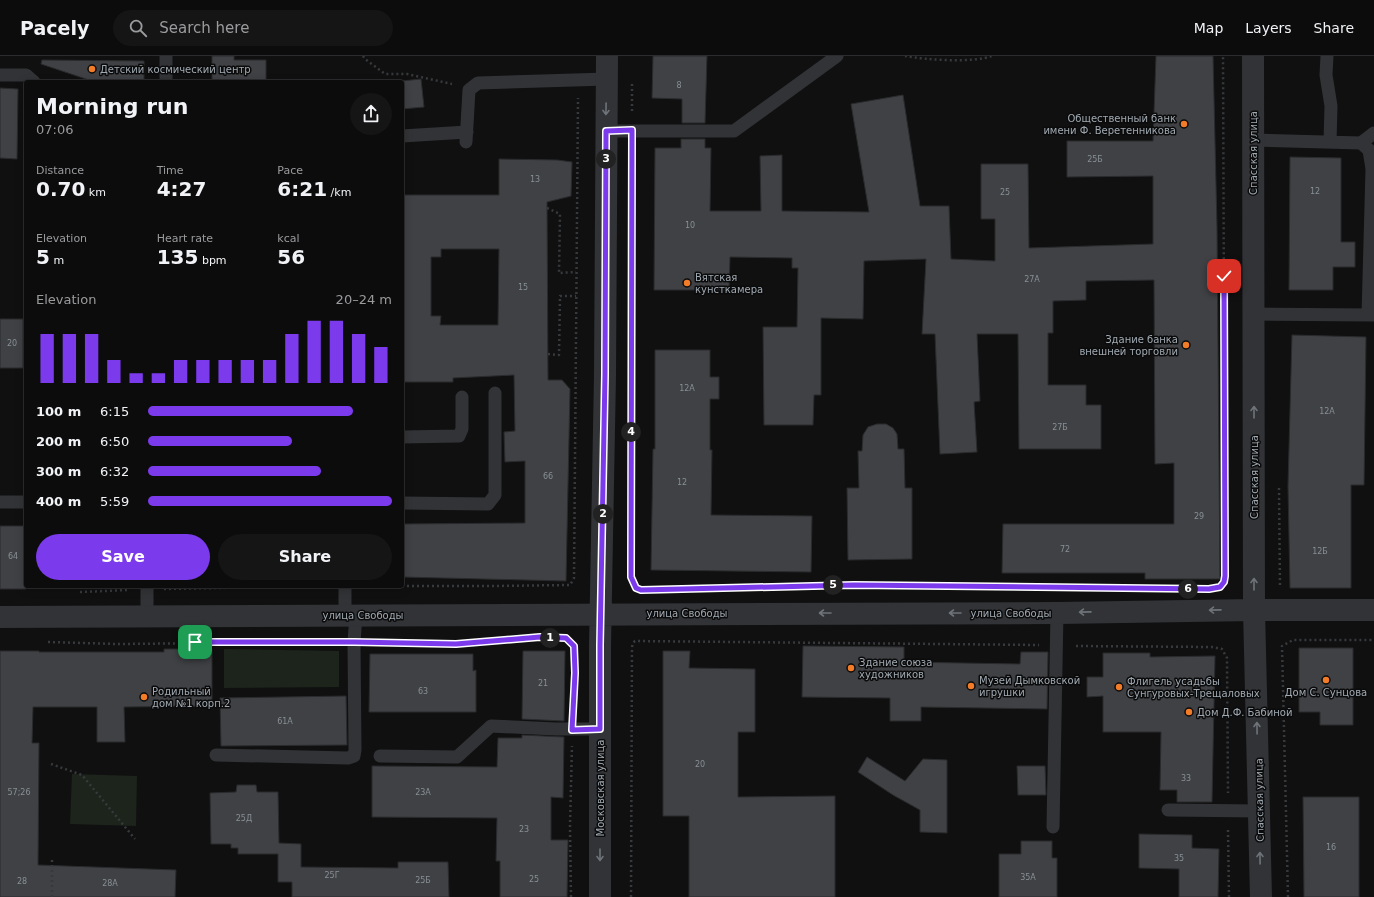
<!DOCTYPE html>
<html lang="en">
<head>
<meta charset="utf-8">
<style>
  body { margin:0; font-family:"DejaVu Sans",sans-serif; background:#151516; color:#f1f3f6; height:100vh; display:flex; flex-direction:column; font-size:15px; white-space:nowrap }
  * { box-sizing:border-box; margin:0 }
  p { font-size:13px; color:#9a9b9d }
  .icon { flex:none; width:22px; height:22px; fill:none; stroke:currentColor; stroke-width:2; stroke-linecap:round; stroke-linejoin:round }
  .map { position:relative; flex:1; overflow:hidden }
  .details { position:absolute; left:24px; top:24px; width:380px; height:508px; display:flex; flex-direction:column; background:#0c0c0d; border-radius:4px; box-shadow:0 2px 10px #0003,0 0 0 1px #2c2c2e }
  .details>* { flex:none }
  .pin { position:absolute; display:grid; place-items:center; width:34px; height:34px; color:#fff; margin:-17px; border-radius:8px; box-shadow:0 2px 6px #0006 }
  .km { position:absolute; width:20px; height:20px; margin:-10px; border-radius:50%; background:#222; color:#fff; font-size:11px; line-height:20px; text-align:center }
  .round { display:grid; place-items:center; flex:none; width:42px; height:42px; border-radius:21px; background:#151516 }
  .overview { display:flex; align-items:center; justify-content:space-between; height:68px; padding:0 12px }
  h1 { font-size:22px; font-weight:700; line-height:30px }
  .metrics { display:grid; grid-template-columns:repeat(3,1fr); gap:6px; height:68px; padding:4px 12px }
  .metrics div { display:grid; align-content:center }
  .metrics b { font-size:20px; font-weight:700 }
  .metrics small { font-size:11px; font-weight:400 }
  .metrics p { font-size:11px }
  .chart { height:112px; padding:8px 12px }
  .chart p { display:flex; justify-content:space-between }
  .chart svg { width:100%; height:72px; margin-top:4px; stroke:#7c3aed; stroke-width:6 }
  .button { display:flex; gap:8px; margin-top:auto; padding:8px 12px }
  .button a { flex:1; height:46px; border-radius:24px; background:#7c3aed; color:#fff; font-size:16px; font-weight:700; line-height:46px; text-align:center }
  .button a+a { background:#151516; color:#f1f3f6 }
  ul { padding:0 12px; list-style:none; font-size:13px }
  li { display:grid; grid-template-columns:64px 48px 1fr; align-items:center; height:30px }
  li i { height:10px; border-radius:5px; background:#7c3aed }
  header { display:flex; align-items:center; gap:24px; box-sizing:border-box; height:56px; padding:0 20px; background:#0c0c0d; border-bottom:1px solid #2c2c2e }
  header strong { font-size:19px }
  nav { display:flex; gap:22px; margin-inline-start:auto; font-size:14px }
  .search { width:280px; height:36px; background:#151516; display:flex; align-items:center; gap:10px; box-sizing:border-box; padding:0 14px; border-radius:22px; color:#9a9b9d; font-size:15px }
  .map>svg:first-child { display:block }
</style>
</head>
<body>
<header>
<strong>Pacely</strong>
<div class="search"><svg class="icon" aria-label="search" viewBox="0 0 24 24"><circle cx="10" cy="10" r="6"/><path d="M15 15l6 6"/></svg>Search here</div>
<nav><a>Map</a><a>Layers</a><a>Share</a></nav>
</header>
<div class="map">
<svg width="1374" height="841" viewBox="0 0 1374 841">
  <rect width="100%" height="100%" fill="#101011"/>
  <path fill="#1d241c" d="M224 593 339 595V631L224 632Z
    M72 718 137 720 136 770 70 768Z"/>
  <path fill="#3f4144" stroke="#2a2b2d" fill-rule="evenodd" d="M212 0H234V4H266V26H212Z
    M653 0H707L705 67H682V43L652 42Z
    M1156 0H1213L1217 172 1220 523H1145V517H1002L1003 468H1174V407L1155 408 1154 224 1086 225V244L1053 245V277H1048V329H1086V349H1101V393H1019L1018 278H977L980 345 974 346 977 396 940 398 935 278H922L926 203 864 205 863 263 821 262V339H814L813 369H764L763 271H797L798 212H792V202L730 201 729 234H654L655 92H681V83H705V92H711L710 155H761L760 100 782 99V155L869 156 851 48 903 39 920 150H949L951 203 995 205V163H981V108H1028L1029 192 1153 188V120L1067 121V85H1153Z
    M42 4 144 5V26H95L41 8Z
    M421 23 424 51 402 53V25Z
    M0 32 18 33 17 103 0 102Z
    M1290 101 1341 102V186H1355V211H1333V234H1289Z
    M499 103 557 104 572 106 571 140 547 146 548 324H562L570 333 566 525 402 521V468L525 467V405L505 406 504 376 515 375 514 319 453 322V326H402V139H499ZM441 193H499L498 269H440L441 260H431V201H441Z
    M0 263H23V312H0Z
    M1292 279 1366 281 1364 429H1351V532H1290L1288 430Z
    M655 294H710V321H719V343H710V394H712L711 459 812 460 811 516 651 514 653 393H655Z
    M877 368H886L893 372 897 378 898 393H904L905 432H912V503L848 504 847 432H859L858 395H862L863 379 868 371Z
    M0 470H26V533H0Z
    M803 590 904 591V606L1020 608 1021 596H1048L1047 653 921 651V665H890V642L802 641Z
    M1299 592H1353V669H1320V656H1299Z
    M164 593H212V650L124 651 125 686H97V651H33L32 687H39L38 809 176 814 175 841H0V595H39V596H164Z
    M523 595H565L564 665 522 663Z
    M663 595H690L689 612 755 613V676H738V741L835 740V841H689V760H663Z
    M1103 597H1150V601L1215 600 1212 746H1177V734H1160L1161 676H1103V640L1087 641V621H1103Z
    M370 598H473V615L476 614V656H369Z
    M346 640 347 689 221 690 220 642Z
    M522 679 564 681 563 742 551 741V784H568L567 841H500V805H496L497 762 372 761V710L497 711 498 682H522Z
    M867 701 905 725 923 703 947 704V777L920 776V754L893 739 858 716Z
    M1017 710H1045L1046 739H1018Z
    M237 729H256L257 736H278L279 787 301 788V811L398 812V806H448L449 841H292V826H278V798H238V792H231V788H211L210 737 236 736Z
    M1303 741H1359V841H1304Z
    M1139 778 1192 779V792L1219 793 1218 841H1179V813L1139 812Z
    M1021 785H1052V802H1057V841H999V798H1021Z"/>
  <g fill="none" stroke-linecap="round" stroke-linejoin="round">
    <path stroke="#373a3d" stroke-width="2.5" stroke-dasharray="2 3" stroke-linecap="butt" d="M363 0 365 3 385 18H407L452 28
      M905 0C926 4 973 7 992 0
      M632 28V57
      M632 92 631 521 636 532 642 534
      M547 152 560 158 559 217 576 216
      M548 298 559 299 560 240H576
      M1279 432 1280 531
      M402 530H494L570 529 574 522 578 42
      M1219 531 1224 526 1225 520 1223 0
      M164 533 326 530
      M661 533 854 529 1082 531
      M80 536 129 534
      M566 582 574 590 575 607
      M48 586 117 588 335 586
      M372 587 456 588 507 584
      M1076 590 1212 591 1222 593 1227 602 1228 737
      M572 655 575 620
      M51 708 82 719 135 783
      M1228 774 1229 841
      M52 841V804
      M571 841 570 770 572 690
      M631 841 632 591 633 587 635 585 1039 589
      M1288 841 1282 590 1293 584H1374"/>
    <path stroke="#313336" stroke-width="13" d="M166 0V26
      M1327 0 1326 19 1331 50 1330 86
      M0 19H26L34 26
      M606 75H734L837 0
      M402 80 467 76
      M1253 84 1361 87 1369 94 1372 113 1368 259
      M466 86 469 34 478 27 607 23
      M1361 87 1374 77
      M1254 258 1374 259
      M402 381 459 380 462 373V341
      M0 446H26
      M402 447 488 448 495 439V337
      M147 530V560
      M345 530V559
      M216 699 348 702 354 700 355 694 354 586 356 559
      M380 700 457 701 491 670 556 673H600
      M1168 754 1259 755
      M1053 771 1057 557"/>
    <path stroke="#313336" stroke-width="22" d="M1253 0 1254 554 1261 841
      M0 561 1057 557 1254 554H1374
      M600 841V590L605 319 607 0"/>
  </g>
  <defs><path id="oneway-shaft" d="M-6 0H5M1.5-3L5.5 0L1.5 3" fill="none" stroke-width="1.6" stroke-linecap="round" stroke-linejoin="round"/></defs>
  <g stroke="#6f747a">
    <use href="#oneway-shaft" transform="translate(606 53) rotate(91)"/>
    <use href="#oneway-shaft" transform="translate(1254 356) rotate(-90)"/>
    <use href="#oneway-shaft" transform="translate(1254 528) rotate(-90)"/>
    <use href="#oneway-shaft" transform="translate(1215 554) rotate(179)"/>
    <use href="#oneway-shaft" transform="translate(1085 556) rotate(179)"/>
    <use href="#oneway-shaft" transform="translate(825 557) rotate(180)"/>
    <use href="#oneway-shaft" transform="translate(955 557) rotate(180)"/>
    <use href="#oneway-shaft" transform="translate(1257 672) rotate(-91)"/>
    <use href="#oneway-shaft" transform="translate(600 799) rotate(90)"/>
    <use href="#oneway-shaft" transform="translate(1260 802) rotate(-91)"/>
  </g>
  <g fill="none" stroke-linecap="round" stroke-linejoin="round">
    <g stroke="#fff" stroke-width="8">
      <path id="route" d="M195 586H354L456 588 540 581 566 582 574 590 575 617 572 674 600 673V590L605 318 606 75 632 74 631 521 636 532 641 534 854 529 1209 533 1220 531 1224 526 1225 520 1224 220"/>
    </g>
    <use href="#route" stroke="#7c3aed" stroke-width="5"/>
  </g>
  <g fill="#f27c27" stroke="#0b0b0c" stroke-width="1.5">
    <circle cx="92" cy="13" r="4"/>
    <circle cx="1184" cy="68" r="4"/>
    <circle cx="687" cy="227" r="4"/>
    <circle cx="1186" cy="289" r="4"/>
    <circle cx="851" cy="612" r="4"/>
    <circle cx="1326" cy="624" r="4"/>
    <circle cx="971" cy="630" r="4"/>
    <circle cx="1119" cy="631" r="4"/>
    <circle cx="144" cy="641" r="4"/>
    <circle cx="1189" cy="656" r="4"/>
  </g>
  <g text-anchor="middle" stroke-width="3" stroke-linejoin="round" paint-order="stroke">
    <g font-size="8" fill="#889096">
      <text x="679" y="32">8</text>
      <text x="1095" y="106">25Б</text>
      <text x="535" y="126">13</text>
      <text x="1315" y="138">12</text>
      <text x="1005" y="139">25</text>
      <text x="690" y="172">10</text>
      <text x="1032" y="226">27А</text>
      <text x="523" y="234">15</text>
      <text x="12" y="290">20</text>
      <text x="687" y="335">12А</text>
      <text x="1327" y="358">12А</text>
      <text x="1060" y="374">27Б</text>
      <text x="548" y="423">66</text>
      <text x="682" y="429">12</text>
      <text x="1199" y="463">29</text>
      <text x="1065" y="496">72</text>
      <text x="1320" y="498">12Б</text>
      <text x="13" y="503">64</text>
      <text x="543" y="630">21</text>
      <text x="423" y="638">63</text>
      <text x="285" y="668">61А</text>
      <text x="700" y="711">20</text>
      <text x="1186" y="725">33</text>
      <text x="19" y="739">57;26</text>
      <text x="423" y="739">23А</text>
      <text x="244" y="765">25Д</text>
      <text x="524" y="776">23</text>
      <text x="1331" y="794">16</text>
      <text x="1179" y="805">35</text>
      <text x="332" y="822">25Г</text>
      <text x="1028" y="824">35А</text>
      <text x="534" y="826">25</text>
      <text x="423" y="827">25Б</text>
      <text x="22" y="828">28</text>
      <text x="110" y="830">28А</text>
    </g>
    <g font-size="10" fill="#a1aab2" stroke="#0b0b0c" text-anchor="start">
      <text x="100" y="17">Детский космический центр</text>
      <text x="1176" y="66" text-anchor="end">Общественный банк<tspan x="1176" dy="12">имени Ф. Веретенникова</tspan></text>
      <text x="695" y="225">Вятская<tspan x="695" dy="12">кунсткамера</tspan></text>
      <text x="1178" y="287" text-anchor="end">Здание банка<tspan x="1178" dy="12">внешней торговли</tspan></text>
      <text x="859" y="610">Здание союза<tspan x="859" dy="12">художников</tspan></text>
      <text x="979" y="628">Музей Дымковской<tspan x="979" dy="12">игрушки</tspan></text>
      <text x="1127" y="629">Флигель усадьбы<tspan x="1127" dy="12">Сунгуровых-Трещаловых</tspan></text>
      <text x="152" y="639">Родильный<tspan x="152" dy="12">дом №1 корп.2</tspan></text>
      <text x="1326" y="640" text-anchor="middle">Дом С. Сунцова</text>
      <text x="1197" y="660">Дом Д.Ф. Бабиной</text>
    </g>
    <g font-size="10" fill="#a1aab2" stroke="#0b0b0c">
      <text transform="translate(1253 97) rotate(-90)" y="4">Спасская улица</text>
      <text transform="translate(1254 421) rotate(-90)" y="4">Спасская улица</text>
      <text x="687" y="561">улица Свободы</text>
      <text x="1011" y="561">улица Свободы</text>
      <text x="363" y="563">улица Свободы</text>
      <text transform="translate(600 732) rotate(-90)" y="4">Московская улица</text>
      <text transform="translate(1259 744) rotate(-91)" y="4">Спасская улица</text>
    </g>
  </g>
</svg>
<div class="pin" style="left:195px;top:586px;background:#1e9e55"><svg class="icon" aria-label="arrive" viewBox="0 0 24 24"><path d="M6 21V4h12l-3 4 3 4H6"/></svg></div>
<div class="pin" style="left:1224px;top:220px;background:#d93025"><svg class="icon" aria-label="check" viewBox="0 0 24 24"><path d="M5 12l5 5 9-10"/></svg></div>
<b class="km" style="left:550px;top:582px">1</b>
<b class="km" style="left:603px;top:458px">2</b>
<b class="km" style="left:606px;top:103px">3</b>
<b class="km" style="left:631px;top:376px">4</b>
<b class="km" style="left:833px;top:529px">5</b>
<b class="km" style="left:1188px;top:533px">6</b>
<section class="details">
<div class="overview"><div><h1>Morning run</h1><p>07:06</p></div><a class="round"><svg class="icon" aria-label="share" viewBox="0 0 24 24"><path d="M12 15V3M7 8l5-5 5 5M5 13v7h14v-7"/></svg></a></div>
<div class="metrics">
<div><p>Distance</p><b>0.70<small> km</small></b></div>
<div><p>Time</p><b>4:27</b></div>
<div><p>Pace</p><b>6:21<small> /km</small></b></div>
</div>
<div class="metrics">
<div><p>Elevation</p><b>5<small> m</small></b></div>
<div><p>Heart rate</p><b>135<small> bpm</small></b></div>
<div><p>kcal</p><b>56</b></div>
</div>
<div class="chart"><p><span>Elevation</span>20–24 m</p>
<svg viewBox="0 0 160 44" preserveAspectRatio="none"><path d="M5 44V14M15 44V14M25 44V14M35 44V30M45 44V38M55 44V38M65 44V30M75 44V30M85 44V30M95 44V30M105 44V30M115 44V14M125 44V6M135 44V6M145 44V14M155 44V22"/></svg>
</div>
<ul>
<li><b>100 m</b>6:15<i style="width:84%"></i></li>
<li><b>200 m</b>6:50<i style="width:59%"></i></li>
<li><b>300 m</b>6:32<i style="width:71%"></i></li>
<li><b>400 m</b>5:59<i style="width:100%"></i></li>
</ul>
<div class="button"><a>Save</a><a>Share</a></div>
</section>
</div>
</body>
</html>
